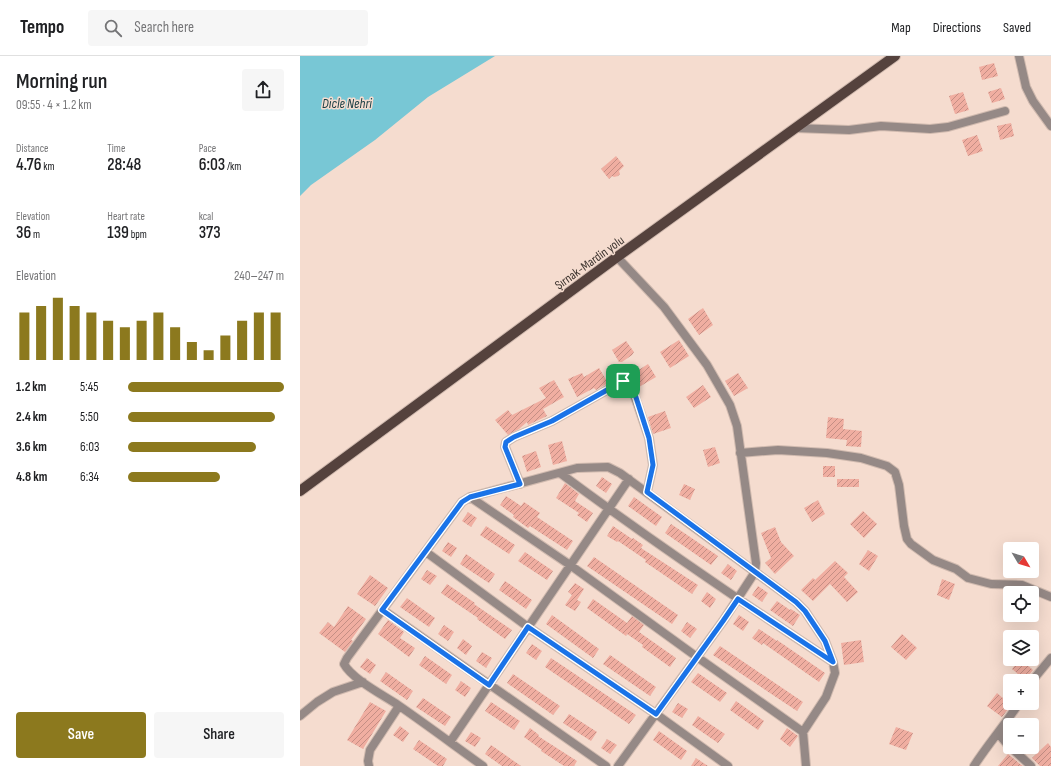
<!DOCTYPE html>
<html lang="en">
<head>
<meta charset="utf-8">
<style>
  body { margin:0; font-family:"Sofia Sans Condensed",sans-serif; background:#f6f6f6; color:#202124; height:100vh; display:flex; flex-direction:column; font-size:15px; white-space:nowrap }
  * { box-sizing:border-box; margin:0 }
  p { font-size:13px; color:#757577 }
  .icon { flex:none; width:22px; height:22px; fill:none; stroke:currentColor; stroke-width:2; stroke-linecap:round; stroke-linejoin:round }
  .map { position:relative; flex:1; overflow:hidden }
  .details { display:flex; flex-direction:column; background:#fff; width:300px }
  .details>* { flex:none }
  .needle { width:26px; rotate:128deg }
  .tools { position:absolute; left:703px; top:486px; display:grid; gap:8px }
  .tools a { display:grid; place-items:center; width:36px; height:36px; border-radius:4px; background:#fff; box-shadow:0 4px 16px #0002; font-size:20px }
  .pin { position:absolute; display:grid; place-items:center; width:34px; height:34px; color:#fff; margin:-17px; border-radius:8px; box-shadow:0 2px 6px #0006 }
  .round { display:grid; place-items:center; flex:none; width:42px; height:42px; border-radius:4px; background:#f6f6f6 }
  .summary { display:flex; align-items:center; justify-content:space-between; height:68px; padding:0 16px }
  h1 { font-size:22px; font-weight:600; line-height:30px }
  .metrics { display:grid; grid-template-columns:repeat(3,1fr); gap:6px; height:68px; padding:4px 16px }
  .metrics div { display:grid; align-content:center }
  .metrics b { font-size:17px; font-weight:600 }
  .metrics small { font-size:11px; font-weight:400 }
  .metrics p { font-size:11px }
  .chart { height:112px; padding:8px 16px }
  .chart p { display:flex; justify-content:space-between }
  .chart svg { width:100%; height:72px; margin-top:4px; stroke:#8c791e; stroke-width:6 }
  .primary-button { display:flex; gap:8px; margin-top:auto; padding:8px 16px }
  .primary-button a { flex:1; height:46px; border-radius:4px; background:#8c791e; color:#fff; font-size:16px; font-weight:600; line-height:46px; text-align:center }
  .primary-button a+a { background:#f6f6f6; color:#202124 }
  ul { padding:0 16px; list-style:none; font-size:13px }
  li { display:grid; grid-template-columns:64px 48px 1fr; align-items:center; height:30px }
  li i { height:10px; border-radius:5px; background:#8c791e }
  header { display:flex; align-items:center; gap:24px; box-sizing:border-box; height:56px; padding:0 20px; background:#fff; border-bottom:1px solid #e0e0e0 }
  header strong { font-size:19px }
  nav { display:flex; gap:22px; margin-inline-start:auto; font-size:14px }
  .search { width:280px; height:36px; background:#f6f6f6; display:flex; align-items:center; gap:10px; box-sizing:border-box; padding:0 14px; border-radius:4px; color:#757577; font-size:15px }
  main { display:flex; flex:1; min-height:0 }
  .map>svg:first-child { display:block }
</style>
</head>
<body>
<header>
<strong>Tempo</strong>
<div class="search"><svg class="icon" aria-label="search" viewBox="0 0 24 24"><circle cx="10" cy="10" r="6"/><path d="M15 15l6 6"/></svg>Search here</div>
<nav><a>Map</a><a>Directions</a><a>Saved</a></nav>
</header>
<main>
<section class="details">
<div class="summary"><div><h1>Morning run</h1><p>09:55 · 4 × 1.2 km</p></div><a class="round"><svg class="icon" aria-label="share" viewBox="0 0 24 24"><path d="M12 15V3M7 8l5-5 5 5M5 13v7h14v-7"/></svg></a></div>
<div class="metrics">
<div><p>Distance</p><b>4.76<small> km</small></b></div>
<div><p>Time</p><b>28:48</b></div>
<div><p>Pace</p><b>6:03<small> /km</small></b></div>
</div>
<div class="metrics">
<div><p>Elevation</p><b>36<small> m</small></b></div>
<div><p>Heart rate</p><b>139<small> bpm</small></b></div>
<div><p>kcal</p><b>373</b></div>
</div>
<div class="chart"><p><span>Elevation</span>240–247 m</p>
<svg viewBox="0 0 160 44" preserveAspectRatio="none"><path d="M5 44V15M15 44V11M25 44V6M35 44V11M45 44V15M55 44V20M65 44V24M75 44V20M85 44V15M95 44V24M105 44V33M115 44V38M125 44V29M135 44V20M145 44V15M155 44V15"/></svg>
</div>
<ul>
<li><b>1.2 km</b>5:45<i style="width:100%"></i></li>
<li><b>2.4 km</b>5:50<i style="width:94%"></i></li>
<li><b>3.6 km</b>6:03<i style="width:82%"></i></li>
<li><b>4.8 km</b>6:34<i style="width:59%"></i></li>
</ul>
<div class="primary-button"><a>Save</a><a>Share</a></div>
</section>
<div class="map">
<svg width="751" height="710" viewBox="0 0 751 710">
  <defs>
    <pattern id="building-hatch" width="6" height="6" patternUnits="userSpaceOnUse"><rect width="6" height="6" fill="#f0aea1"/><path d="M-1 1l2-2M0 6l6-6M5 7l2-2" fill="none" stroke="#c48e84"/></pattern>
  </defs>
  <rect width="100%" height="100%" fill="#f5dccf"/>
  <path fill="#78c7d5" d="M0 0H195L128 41 75 84 11 129 0 140Z"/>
  <path fill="url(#building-hatch)" d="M694 7 698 20 682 24 679 11Z
    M701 32 705 43 692 47 688 36Z
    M663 36 669 54 655 58 649 40Z
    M711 67 714 80 700 84 697 70Z
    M677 79 683 95 668 100 662 84Z
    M316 100 324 110 319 115 320 118 318 120 314 121 312 120 309 123 301 113Z
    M403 252 413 269 399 279 388 263Z
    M379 284 389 300 370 312 360 296Z
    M326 285 334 296 332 299 322 306H319L312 294Z
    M348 308 356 321 339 331 331 319Z
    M299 312 308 327 296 334 294 332 277 341 268 323 282 317 284 321Z
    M438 317 448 332 434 340 425 325Z
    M254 324 264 341 243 353 247 360 228 369 227 366 219 373 208 379 195 364 208 354 212 359 246 342 239 332Z
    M403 329 411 341 394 352 386 341Z
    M365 355 371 372 353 378 348 361Z
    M528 361 544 363 543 373 562 375 561 391 546 390 547 384 526 382Z
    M262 385 267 405 253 409 248 389Z
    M415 391 420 407 408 411 403 394Z
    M236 395 241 411 227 416 222 400Z
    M523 410H535V421H523Z
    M302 421 312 428 306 437 296 430Z
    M537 423H559V431H537Z
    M265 427 279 438 275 445 293 457 287 466 277 459 279 457 256 442Z
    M384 428 395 433 390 444 379 439Z
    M206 440 221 450 224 446 240 457 237 461 273 485 267 494 230 470 228 472 213 461 214 459 200 449Z
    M334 441 362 461 356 470 328 450Z
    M518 444 525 458 512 466 504 452Z
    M563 455 577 468 564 482 550 468Z
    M168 456 177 462 171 471 162 465Z
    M371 468 418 500 411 509 365 477Z
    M186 470 215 489 209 498 180 479Z
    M313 470 332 483 333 482 343 489 341 492 398 529 392 538 345 506 346 504 318 485 317 486 307 480Z
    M475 471 481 486 494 500 475 518 465 507 471 502 461 477Z
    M148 486 157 492 151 501 142 495Z
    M568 494 578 500 569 515 559 508Z
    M225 496 253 515 247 524 218 505Z
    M166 498 195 518 189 527 160 508Z
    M294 501 378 559 372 568 287 510Z
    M535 505 548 517 544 521 558 536 547 546 530 528 513 545 501 534 513 522 515 524Z
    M428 508 437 515 431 524 421 517Z
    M127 514 137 520 130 529 121 523Z
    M70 519 88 532 75 550 57 538Z
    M642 523 655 528 649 544 637 539Z
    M205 525 232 544 226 553 199 534Z
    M275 527 284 533 277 544 281 546 275 555 265 549 272 539 268 536Z
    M147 528 175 547 174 548 212 574 205 583 177 563 178 562 141 537Z
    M458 530 468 537 462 546 452 539Z
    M407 536 416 543 410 552 401 545Z
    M107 542 135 562 129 571 100 551Z
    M293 543 327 567 332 560 344 569 339 576 376 602 370 611 342 591 343 589 327 578 326 580 287 552Z
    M477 545 490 554 491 553 500 559 493 570 470 554Z
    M48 550 66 563 51 584 53 585 45 596 19 577 28 566 34 571Z
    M252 559 299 593 293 602 246 568Z
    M439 559 449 566 443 575 433 568Z
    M88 564 104 576 100 582 115 592 109 601 78 578Z
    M387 566 397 573 390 582 381 575Z
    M144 569 154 576 148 585 138 578Z
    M459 573 477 585V584L525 617 519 626 463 587 462 589 452 582Z
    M602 578 617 592 606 604 591 591Z
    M163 583 172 590 166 599 157 592Z
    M561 584 564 606 544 609 541 587Z
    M232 588 242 595 236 604 226 597Z
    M420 590 503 646 497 655 413 599Z
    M182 596 192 602 186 612 176 605Z
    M310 599 356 631 350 640 303 608Z
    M125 600 152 619 146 628 119 609Z
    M67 602 76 609 70 618 60 611Z
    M251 602 336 659 329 668 245 611Z
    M720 603 733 614 725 624 712 613Z
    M86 616 113 635 107 644 80 625Z
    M398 617 427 637 420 646 391 626Z
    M213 618 260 650 253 659 207 627Z
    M161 625 171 632 165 641 155 634Z
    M697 637 711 649 702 661 687 650Z
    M123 642 151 661 145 670 116 651Z
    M436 645 464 665 458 674 430 654Z
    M70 646 86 655 63 693 47 684Z
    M191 646 220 665 214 674 185 655Z
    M378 647 388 653 382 662 372 656Z
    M269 658 297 676 291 685 263 667Z
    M398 660 425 678 418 687 392 669Z
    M100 670 109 677 103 686 93 679Z
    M596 671 613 677 606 694 589 688Z
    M230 672 239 679 238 680 277 705 274 710H264L241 695 242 694 224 681Z
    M487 672 498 680 490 691 480 683Z
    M359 675 387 695 381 704 353 684Z
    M171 676 181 682 175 691 165 685Z
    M307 683 317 689 310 698 301 692Z
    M119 684 147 703 143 710H138L113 693Z
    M748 687 751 691V710H740L732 702Z
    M191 689 221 710H202L185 698Z
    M708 698 720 708 723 710H698Z
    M396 702 408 710H391Z"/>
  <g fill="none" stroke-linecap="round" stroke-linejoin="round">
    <g stroke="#d0baaf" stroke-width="10">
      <path id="minor" d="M719 0 726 31 733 45 751 70
        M495 72 549 74 581 70 630 73 648 71 705 55
        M317 201 364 251 407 309 430 349 437 370 456 507 455 516 423 565 318 710
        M440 397 478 394 527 397 561 402 587 410 595 416 599 429 604 470 607 483 611 488 633 504 656 513 668 522 691 528 722 529 751 541
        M260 417C349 483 440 545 533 606
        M220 428 205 391 206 386 214 381 252 365 323 325 327 326 331 329 349 382 353 409 347 436
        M170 441 270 509 397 601 503 676
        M126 496 228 571 356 658 428 710
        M83 554 306 710
        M732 625 751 602
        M0 660 17 646 33 636 63 626
        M698 677 707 688 731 710
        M150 686 329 423
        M69 710 68 705 70 694 99 650
        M183 710C155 690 127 669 98 649 83 639 52 623 44 608L47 602 162 446 170 441 277 412 308 411 320 417 496 546 505 555 525 585 533 606 535 617 526 641 503 676 506 710
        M674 710C688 688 705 669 719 647"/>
    </g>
    <g stroke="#d0baaf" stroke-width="12">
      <path id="major" d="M0 435 317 201 595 0"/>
    </g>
    <use href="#minor" stroke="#958986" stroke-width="8"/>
    <use href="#major" stroke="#55423d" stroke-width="10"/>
  </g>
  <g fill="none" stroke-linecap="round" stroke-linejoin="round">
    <g stroke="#fff" stroke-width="8">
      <path id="route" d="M323 325 327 326 332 329 349 382 353 409 347 436 496 546 505 555 525 585 533 606 438 543 423 565 356 658 228 571 189 629 82 554 162 446 170 441 220 428 205 391 206 386 214 381 252 365Z"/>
    </g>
    <use href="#route" stroke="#1a73e8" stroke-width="5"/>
  </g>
  <g text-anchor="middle" stroke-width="3" stroke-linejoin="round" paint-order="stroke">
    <g font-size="13" fill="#3d342f" stroke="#f5dccf">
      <text transform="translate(289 206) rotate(-36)" y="5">Şırnak-Mardin yolu</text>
    </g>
    <g font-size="14" font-style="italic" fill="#163c42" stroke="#f5dccf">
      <text x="47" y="52">Dicle Nehri</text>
    </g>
  </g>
</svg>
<div class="tools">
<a><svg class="needle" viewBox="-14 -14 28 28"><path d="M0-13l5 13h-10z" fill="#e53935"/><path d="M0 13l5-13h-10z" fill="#757577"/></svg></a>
<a><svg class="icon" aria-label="locate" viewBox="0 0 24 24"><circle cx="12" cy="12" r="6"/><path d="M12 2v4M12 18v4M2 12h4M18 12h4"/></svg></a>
<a><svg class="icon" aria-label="layers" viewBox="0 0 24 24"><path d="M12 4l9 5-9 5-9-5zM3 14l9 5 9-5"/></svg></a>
<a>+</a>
<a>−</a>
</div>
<div class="pin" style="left:323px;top:325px;background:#1e9e55"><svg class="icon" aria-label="arrive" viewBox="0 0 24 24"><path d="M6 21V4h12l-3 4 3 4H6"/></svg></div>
</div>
</main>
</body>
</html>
